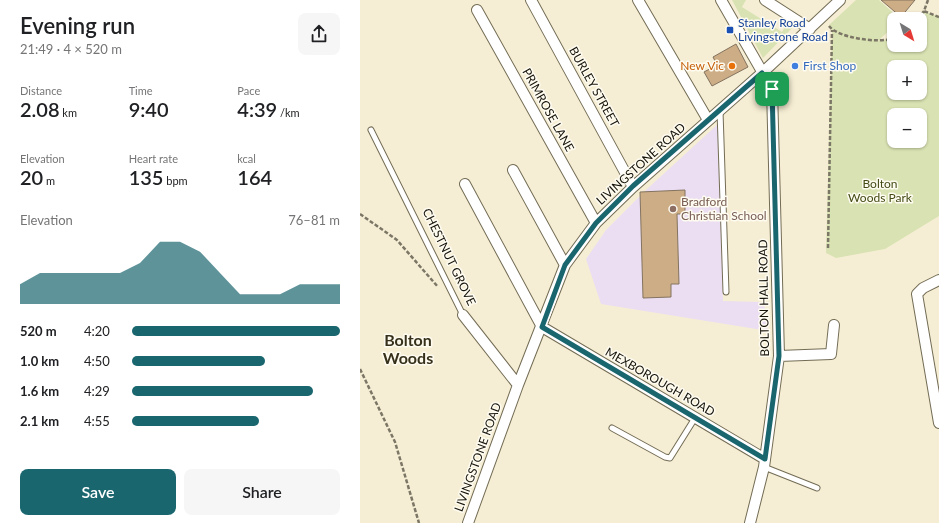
<!DOCTYPE html>
<html lang="en">
<head>
<meta charset="utf-8">
<style>
  body { margin:0; font-family:Lato,sans-serif; background:#f6f6f6; color:#202124; height:100vh; display:flex; flex-direction:column; font-size:15px; white-space:nowrap }
  * { box-sizing:border-box; margin:0 }
  p { font-size:13px; color:#757577 }
  .icon { flex:none; width:22px; height:22px; fill:none; stroke:currentColor; stroke-width:2; stroke-linecap:round; stroke-linejoin:round }
  .map { position:relative; flex:1; overflow:hidden }
  .details { display:flex; flex-direction:column; background:#fff; width:360px }
  .details>* { flex:none }
  .needle { width:26px; rotate:142deg }
  .buttons { position:absolute; left:527px; top:12px; display:grid; gap:8px }
  .buttons a { display:grid; place-items:center; width:40px; height:40px; border-radius:8px; background:#fff; box-shadow:0 1px 3px #0004; font-size:20px }
  .pin { position:absolute; display:grid; place-items:center; width:34px; height:34px; color:#fff; margin:-17px; border-radius:8px; box-shadow:0 2px 6px #0006 }
  .round { display:grid; place-items:center; flex:none; width:42px; height:42px; border-radius:8px; background:#f6f6f6 }
  .head { display:flex; align-items:center; justify-content:space-between; height:68px; padding:0 20px }
  h1 { font-size:22px; font-weight:600; line-height:30px }
  .stats { display:grid; grid-template-columns:repeat(3,1fr); gap:6px; height:68px; padding:4px 20px }
  .stats div { display:grid; align-content:center }
  .stats b { font-size:20px; font-weight:600 }
  .stats small { font-size:11px; font-weight:400 }
  .stats p { font-size:11px }
  .chart { height:112px; padding:8px 20px }
  .chart p { display:flex; justify-content:space-between }
  .chart svg { width:100%; height:72px; margin-top:4px; fill:#1a666f; opacity:.7 }
  .primary-button { display:flex; gap:8px; margin-top:auto; padding:8px 20px }
  .primary-button a { flex:1; height:46px; border-radius:8px; background:#1a666f; color:#fff; font-size:16px; font-weight:600; line-height:46px; text-align:center }
  .primary-button a+a { background:#f6f6f6; color:#202124 }
  ul { padding:0 20px; list-style:none; font-size:13px }
  li { display:grid; grid-template-columns:64px 48px 1fr; align-items:center; height:30px }
  li i { height:10px; border-radius:5px; background:#1a666f }
  main { display:flex; flex:1; min-height:0 }
  .map>svg:first-child { display:block }
</style>
</head>
<body>
<main>
<section class="details">
<div class="head"><div><h1>Evening run</h1><p>21:49 · 4 × 520 m</p></div><a class="round"><svg class="icon" aria-label="share" viewBox="0 0 24 24"><path d="M12 15V3M7 8l5-5 5 5M5 13v7h14v-7"/></svg></a></div>
<div class="stats">
<div><p>Distance</p><b>2.08<small> km</small></b></div>
<div><p>Time</p><b>9:40</b></div>
<div><p>Pace</p><b>4:39<small> /km</small></b></div>
</div>
<div class="stats">
<div><p>Elevation</p><b>20<small> m</small></b></div>
<div><p>Heart rate</p><b>135<small> bpm</small></b></div>
<div><p>kcal</p><b>164</b></div>
</div>
<div class="chart"><p><span>Elevation</span>76–81 m</p>
<svg viewBox="0 0 160 44" preserveAspectRatio="none"><path d="M0 44V32L10 25L20 25L30 25L40 25L50 25L60 19L70 6L80 6L90 12L100 25L110 38L120 38L130 38L140 32L150 32L160 32V44z"/></svg>
</div>
<ul>
<li><b>520 m</b>4:20<i style="width:100%"></i></li>
<li><b>1.0 km</b>4:50<i style="width:64%"></i></li>
<li><b>1.6 km</b>4:29<i style="width:87%"></i></li>
<li><b>2.1 km</b>4:55<i style="width:61%"></i></li>
</ul>
<div class="primary-button"><a>Save</a><a>Share</a></div>
</section>
<div class="map">
<svg width="579" height="523" viewBox="0 0 579 523">
  <rect width="100%" height="100%" fill="#f6eed4"/>
  <path fill="#ebdef2" d="M358 124 363 301 404 302 408 331 241 304 226 259 246 230 287 189Z"/>
  <path fill="#d9e2b2" fill-rule="evenodd" d="M372 0H386L382 7 422 32 427 24 433 27 403 58Z
    M496 0H519L540 19H534V26L518 41 534 38V45H560V19H558L564 11 579 17V216L525 249 476 258 466 253 472 30 469 25ZM534 67H560V93H534ZM534 115H560V141H534Z"/>
  <path fill="#cdad85" stroke="#837360" d="M521 0H555L541 17Z
    M376 44 388 67 352 86 344 72 357 65 353 57Z
    M325 190V214H317L319 284H311V297L283 298 280 192Z"/>
  <g fill="none" stroke-linecap="round" stroke-linejoin="round">
    <g stroke="#736c55" stroke-width="7">
      <path id="service" d="M360 111 366 292
        M11 130 103 315
        M252 428 305 457 310 458 335 418
        M404 467 457 488"/>
    </g>
    <g stroke="#736c55" stroke-width="12">
      <path id="minor" d="M171 0 273 187
        M278 0 348 120
        M361 0 412 89 419 356 404 467 390 523
        M405 0 450 29
        M117 10 236 223
        M153 170 205 265
        M105 184 182 327 405 459
        M579 280 563 288 557 294 579 423
        M103 315 158 385
        M419 356 471 354 474 325
        M108 523 158 385 205 265 236 223 273 187 402 73 480 0"/>
    </g>
    <path stroke="#7b7665" stroke-width="2.5" stroke-dasharray="4 2" stroke-linecap="butt" d="M568 0 564 11 579 17
      M558 19 564 11
      M469 26C478 38 520 44 534 38
      M0 214 37 240 78 287
      M468 248 472 30
      M0 369 35 442 59 523"/>
    <use href="#service" stroke="#fff" stroke-width="5"/>
    <use href="#minor" stroke="#fff" stroke-width="10"/>
  </g>
  <g fill="none" stroke-linecap="round" stroke-linejoin="round">
    <g stroke="#fff" stroke-width="8">
      <path id="route" d="M402 73 412 89 419 356 405 459 182 327 205 265 236 223 273 186Z"/>
    </g>
    <use href="#route" stroke="#1a666f" stroke-width="5"/>
  </g>
  <rect fill="#1a4fb4" stroke="#fefbf1" stroke-width="1.5" x="366" y="26" width="8" height="8" rx="2"/>
  <circle fill="#e8710a" stroke="#fefbf1" stroke-width="1.5" cx="372" cy="66" r="4"/>
  <circle fill="#3f7fe0" stroke="#fefbf1" stroke-width="1.5" cx="435" cy="66" r="4"/>
  <circle fill="#8d6e63" stroke="#fefbf1" stroke-width="1.5" cx="313" cy="209" r="4"/>
  <g text-anchor="middle" stroke-width="3" stroke-linejoin="round" paint-order="stroke">
    <g font-size="12" fill="#164399" stroke="#fefbf1" text-anchor="start">
      <text x="378" y="27">Stanley Road<tspan x="378" dy="14">Livingstone Road</tspan></text>
    </g>
    <g font-size="12" fill="#c56008" stroke="#fefbf1" text-anchor="end">
      <text x="364" y="70">New Vic</text>
    </g>
    <g font-size="12" fill="#366cbe" stroke="#fefbf1" text-anchor="start">
      <text x="443" y="70">First Shop</text>
    </g>
    <g font-size="12" fill="#16130a" stroke="#fefbf1">
      <text transform="translate(234 87) rotate(61)" y="4">BURLEY STREET</text>
      <text transform="translate(188 110) rotate(61)" y="4">PRIMROSE LANE</text>
      <text transform="translate(281 164) rotate(-42)" y="4">LIVINGSTONE ROAD</text>
      <text transform="translate(89 257) rotate(64)" y="4">CHESTNUT GROVE</text>
      <text transform="translate(404 298) rotate(-91)" y="4">BOLTON HALL ROAD</text>
      <text transform="translate(300 382) rotate(30)" y="4">MEXBOROUGH ROAD</text>
      <text transform="translate(118 457) rotate(-70)" y="4">LIVINGSTONE ROAD</text>
    </g>
    <g font-size="12" fill="#444c16" stroke="#fefbf1">
      <text x="520" y="188">Bolton<tspan x="520" dy="14">Woods Park</tspan></text>
    </g>
    <g font-size="12" fill="#785e54" stroke="#fefbf1" text-anchor="start">
      <text x="321" y="206">Bradford<tspan x="321" dy="14">Christian School</tspan></text>
    </g>
    <g font-size="16" font-weight="bold" fill="#37311c" stroke="#fefbf1">
      <text x="48" y="346">Bolton<tspan x="48" dy="18">Woods</tspan></text>
    </g>
  </g>
</svg>
<div class="buttons">
<a><svg class="needle" viewBox="-14 -14 28 28"><path d="M0-13l5 13h-10z" fill="#e53935"/><path d="M0 13l5-13h-10z" fill="#757577"/></svg></a>
<a>+</a>
<a>−</a>
</div>
<div class="pin" style="left:412px;top:89px;background:#1e9e55"><svg class="icon" aria-label="arrive" viewBox="0 0 24 24"><path d="M6 21V4h12l-3 4 3 4H6"/></svg></div>
</div>
</main>
</body>
</html>
